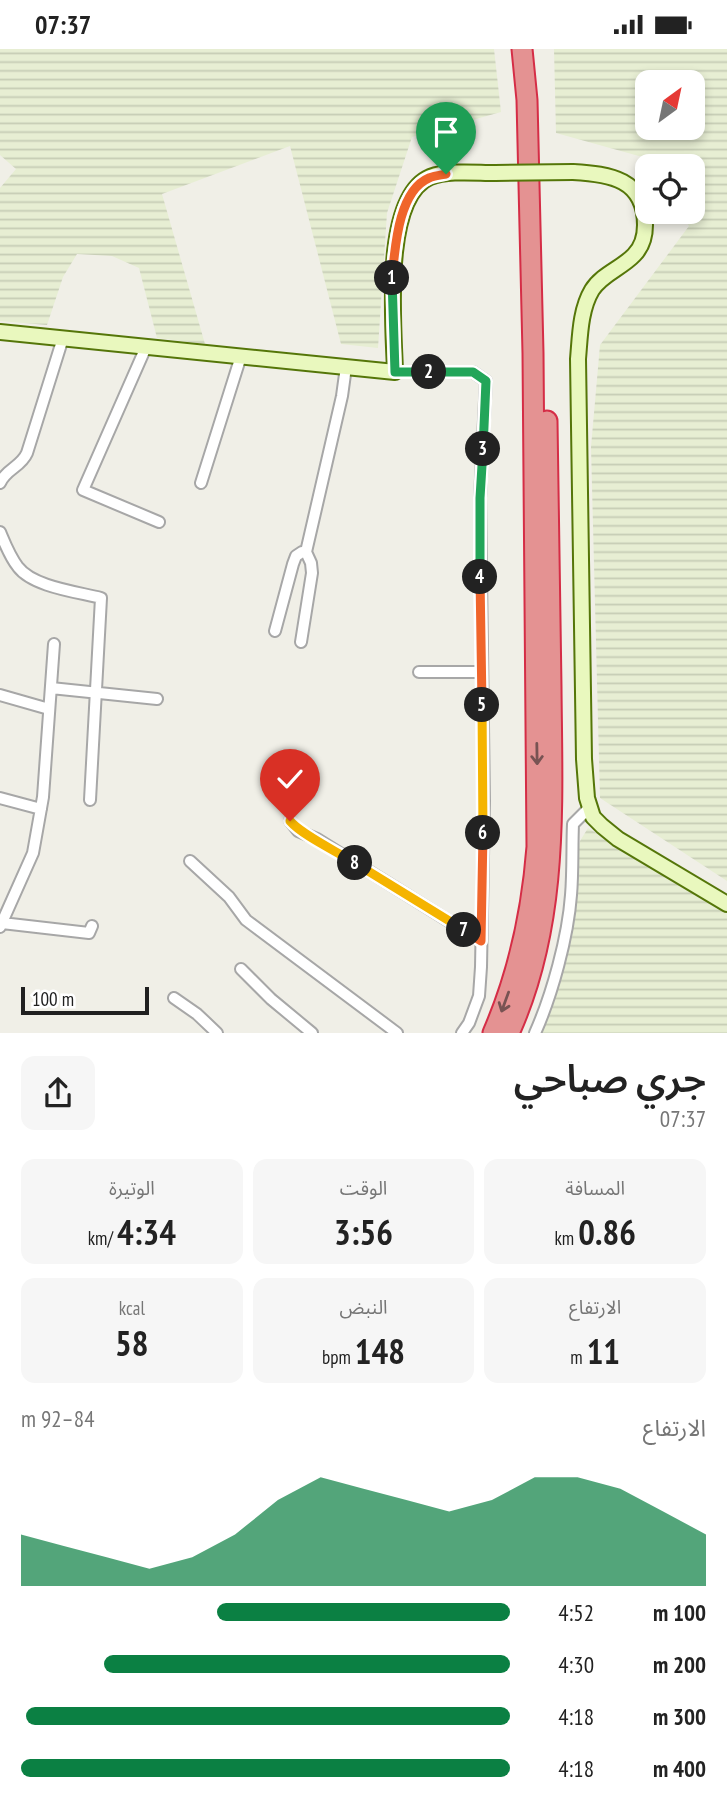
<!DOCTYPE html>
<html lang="ar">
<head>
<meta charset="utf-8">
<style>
  body { margin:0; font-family:"PT Sans Narrow","Noto Sans Arabic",sans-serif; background:#f6f6f6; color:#222; direction:rtl; height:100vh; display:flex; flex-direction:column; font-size:26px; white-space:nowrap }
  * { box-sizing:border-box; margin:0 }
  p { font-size:23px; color:#767676 }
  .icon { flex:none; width:38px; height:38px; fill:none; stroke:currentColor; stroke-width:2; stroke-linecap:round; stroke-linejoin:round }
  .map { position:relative; height:984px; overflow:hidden; direction:ltr }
  .panel { display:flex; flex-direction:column; background:#fff; flex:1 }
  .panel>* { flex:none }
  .needle { width:46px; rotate:33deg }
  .buttons { position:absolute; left:635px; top:21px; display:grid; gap:14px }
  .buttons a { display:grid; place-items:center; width:70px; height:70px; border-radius:14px; background:#fff; box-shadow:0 4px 10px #0003; font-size:35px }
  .scale { position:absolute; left:21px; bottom:18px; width:128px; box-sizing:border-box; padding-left:7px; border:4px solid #202020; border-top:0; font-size:19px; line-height:24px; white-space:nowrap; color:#202020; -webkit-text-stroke:5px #fff; paint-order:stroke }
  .pin { position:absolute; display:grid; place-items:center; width:60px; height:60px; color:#fff; margin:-72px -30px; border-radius:50% 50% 50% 0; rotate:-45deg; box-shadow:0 0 7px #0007 }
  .pin .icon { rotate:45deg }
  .km { position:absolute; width:35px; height:35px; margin:-18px; border-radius:50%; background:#222; color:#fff; font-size:19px; line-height:35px; text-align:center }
  .round { display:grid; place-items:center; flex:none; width:74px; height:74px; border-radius:14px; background:#f6f6f6 }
  .head { display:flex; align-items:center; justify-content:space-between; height:119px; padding:0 21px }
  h1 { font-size:38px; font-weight:600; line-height:52px }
  .stats { display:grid; grid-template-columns:repeat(3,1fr); gap:10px; height:119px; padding:7px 21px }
  .stats div { display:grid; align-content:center; border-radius:14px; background:#f6f6f6; text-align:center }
  .stats b { font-size:35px; font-weight:600 }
  .stats small { font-size:19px; font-weight:400 }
  .stats p { font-size:19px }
  .chart { height:196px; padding:14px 21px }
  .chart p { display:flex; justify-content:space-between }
  .chart svg { width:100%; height:126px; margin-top:7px; fill:#0b8043; opacity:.7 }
  ul { padding:0 21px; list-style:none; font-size:23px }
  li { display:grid; grid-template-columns:112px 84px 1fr; align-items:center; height:52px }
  li i { height:18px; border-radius:9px; background:#0b8043 }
  .status { display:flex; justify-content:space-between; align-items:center; height:49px; padding:0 35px; background:#fff; direction:ltr }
  .status svg { height:19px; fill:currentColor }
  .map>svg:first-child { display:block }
</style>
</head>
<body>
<div class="status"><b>07:37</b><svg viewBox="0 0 49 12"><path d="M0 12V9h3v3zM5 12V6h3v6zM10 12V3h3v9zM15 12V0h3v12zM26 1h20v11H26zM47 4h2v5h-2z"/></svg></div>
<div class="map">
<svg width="727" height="984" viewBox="0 0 727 984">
  <defs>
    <pattern id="farmland-rules" width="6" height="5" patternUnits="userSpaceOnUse" patternTransform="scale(1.75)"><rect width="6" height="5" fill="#e7eed3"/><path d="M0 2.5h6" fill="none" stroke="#c6ccb5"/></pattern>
  </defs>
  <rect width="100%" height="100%" fill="#f0efe7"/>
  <path fill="url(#farmland-rules)" fill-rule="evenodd" d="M0 0H494L501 63 412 88 387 164 378 299 341 295 290 97 162 145 205 295 157 289 139 219 112 207 77 205 63 228 47 276 0 272V139L16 120 0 106Z
    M554 0H727V832L600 749 591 398 600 296 689 177 680 163H693V117H651L646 109 556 84ZM693 33V79H648V33Z
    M588 779 727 864V984H537L554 944 580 792Z"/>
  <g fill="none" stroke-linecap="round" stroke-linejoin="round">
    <g stroke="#a7a7a7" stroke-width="14">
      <path id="street" d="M146 298 83 441 159 473
        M395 323H473L486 332 480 449 484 752 481 918 479 947 469 974 462 984
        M0 434C6 420 21 418 27 404L63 289
        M201 434 241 307
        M0 483C5 495 10 508 18 518 33 538 78 543 101 549L90 751
        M306 503 342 347 346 318
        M275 582 293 515 296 507 302 503H306L311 514 312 524 301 593
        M419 623H482
        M51 639 157 650
        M0 646 49 660
        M0 749 41 760
        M290 772 298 782 317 790 481 892
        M190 812 229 848 246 871 397 984
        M2 874 89 884 92 877
        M0 878 33 804 43 748 54 595
        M241 920 271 950 312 984
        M174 949 197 965 217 984
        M535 984C552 946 568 888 571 846 573 823 572 798 573 775L590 758"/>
    </g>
    <g stroke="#557609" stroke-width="18">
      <path id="secondary" d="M573 123C610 125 645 130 645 176 645 188 642 198 634 206 622 219 602 225 592 241 580 261 580 288 578 310L584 710 587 749 593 768 602 777 618 790 727 855
        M0 283 395 323C394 280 381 149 430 128 449 121 475 124 495 124"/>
    </g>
    <g stroke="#d52d46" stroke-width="23">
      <path id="highway" d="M493 984C519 924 532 863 537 798L533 304 527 51 522 0
        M509 984C559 874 552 756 551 638 549 549 548 460 547 372"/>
    </g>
    <use href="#street" stroke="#fff" stroke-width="10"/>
    <use href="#secondary" stroke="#e9f8be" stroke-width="14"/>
    <use href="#highway" stroke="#e49292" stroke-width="19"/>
    <g stroke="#557609" stroke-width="18" stroke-linecap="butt">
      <path id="secondary-bridge" d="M495 124 573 123"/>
    </g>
    <use href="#secondary-bridge" stroke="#e9f8be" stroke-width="14"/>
  </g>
  <defs><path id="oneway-shaft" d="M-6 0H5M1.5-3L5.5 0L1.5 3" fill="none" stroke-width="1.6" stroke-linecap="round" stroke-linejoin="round" transform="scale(1.75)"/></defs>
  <g stroke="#785353">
    <use href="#oneway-shaft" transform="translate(537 705) rotate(89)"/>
    <use href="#oneway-shaft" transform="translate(505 953) rotate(110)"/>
  </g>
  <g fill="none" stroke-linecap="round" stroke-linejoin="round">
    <g stroke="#fff" stroke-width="14">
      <path id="split-1" d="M392 229C395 200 398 142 429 129 434 127 441 126 446 125"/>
    </g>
    <g stroke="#fff" stroke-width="14">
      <path id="split-2" d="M392 229 395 323H429"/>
    </g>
    <g stroke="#fff" stroke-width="14">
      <path id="split-3" d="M429 323H473L486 332 483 400"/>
    </g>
    <g stroke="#fff" stroke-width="14">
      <path id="split-4" d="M480 528V449L483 400"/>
    </g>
    <g stroke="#fff" stroke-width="14">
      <path id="split-5" d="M480 528 482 656"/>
    </g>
    <g stroke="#fff" stroke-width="14">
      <path id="split-6" d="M482 656 483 784"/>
    </g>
    <g stroke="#fff" stroke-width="14">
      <path id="split-7" d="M464 881 481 892 483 784"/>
    </g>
    <g stroke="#fff" stroke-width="14">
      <path id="split-8" d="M355 814 464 881"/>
    </g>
    <g stroke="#fff" stroke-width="14">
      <path id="split-9" d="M290 772C302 786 336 802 355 814"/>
    </g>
    <use href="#split-1" stroke="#f0652b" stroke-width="9"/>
    <use href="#split-2" stroke="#22a559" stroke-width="9"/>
    <use href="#split-3" stroke="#22a559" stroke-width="9"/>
    <use href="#split-4" stroke="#22a559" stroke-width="9"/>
    <use href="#split-5" stroke="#f0652b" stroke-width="9"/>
    <use href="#split-6" stroke="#f5b400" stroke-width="9"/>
    <use href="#split-7" stroke="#f0652b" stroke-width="9"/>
    <use href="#split-8" stroke="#f5b400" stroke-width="9"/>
    <use href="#split-9" stroke="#f5b400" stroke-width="9"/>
  </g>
</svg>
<div class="buttons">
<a><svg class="needle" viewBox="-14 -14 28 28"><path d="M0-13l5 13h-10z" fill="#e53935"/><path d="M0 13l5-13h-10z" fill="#767676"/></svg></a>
<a><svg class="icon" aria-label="locate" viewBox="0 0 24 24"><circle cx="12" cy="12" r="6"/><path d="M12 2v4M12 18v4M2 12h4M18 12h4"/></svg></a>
</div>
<div class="scale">100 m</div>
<div class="pin" style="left:446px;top:125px;background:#1e9e55"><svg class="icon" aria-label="arrive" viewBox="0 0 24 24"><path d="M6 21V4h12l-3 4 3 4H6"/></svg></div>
<div class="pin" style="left:290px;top:772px;background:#d93025"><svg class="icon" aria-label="check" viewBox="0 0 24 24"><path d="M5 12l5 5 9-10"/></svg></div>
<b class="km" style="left:392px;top:229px">1</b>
<b class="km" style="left:429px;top:323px">2</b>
<b class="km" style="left:483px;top:400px">3</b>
<b class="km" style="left:480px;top:528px">4</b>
<b class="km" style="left:482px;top:656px">5</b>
<b class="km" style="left:483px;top:784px">6</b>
<b class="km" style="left:464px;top:881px">7</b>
<b class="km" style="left:355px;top:814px">8</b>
</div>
<section class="panel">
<div class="head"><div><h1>جري صباحي</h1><p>07:37</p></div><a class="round"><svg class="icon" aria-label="share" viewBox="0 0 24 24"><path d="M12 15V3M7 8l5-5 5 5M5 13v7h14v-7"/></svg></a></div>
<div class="stats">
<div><p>المسافة</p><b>0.86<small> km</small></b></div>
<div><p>الوقت</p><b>3:56</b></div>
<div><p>الوتيرة</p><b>4:34<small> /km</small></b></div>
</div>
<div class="stats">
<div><p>الارتفاع</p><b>11<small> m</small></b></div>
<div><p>النبض</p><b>148<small> bpm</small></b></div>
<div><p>kcal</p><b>58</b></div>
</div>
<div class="chart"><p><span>الارتفاع</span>84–92 m</p>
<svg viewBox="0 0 160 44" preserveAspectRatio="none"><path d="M0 44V26L10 30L20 34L30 38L40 34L50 26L60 14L70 6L80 10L90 14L100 18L110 14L120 6L130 6L140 10L150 18L160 26V44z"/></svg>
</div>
<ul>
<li><b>100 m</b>4:52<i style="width:60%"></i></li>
<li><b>200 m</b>4:30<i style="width:83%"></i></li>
<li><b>300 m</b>4:18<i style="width:99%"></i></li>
<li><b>400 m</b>4:18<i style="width:100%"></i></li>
</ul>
</section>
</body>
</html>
